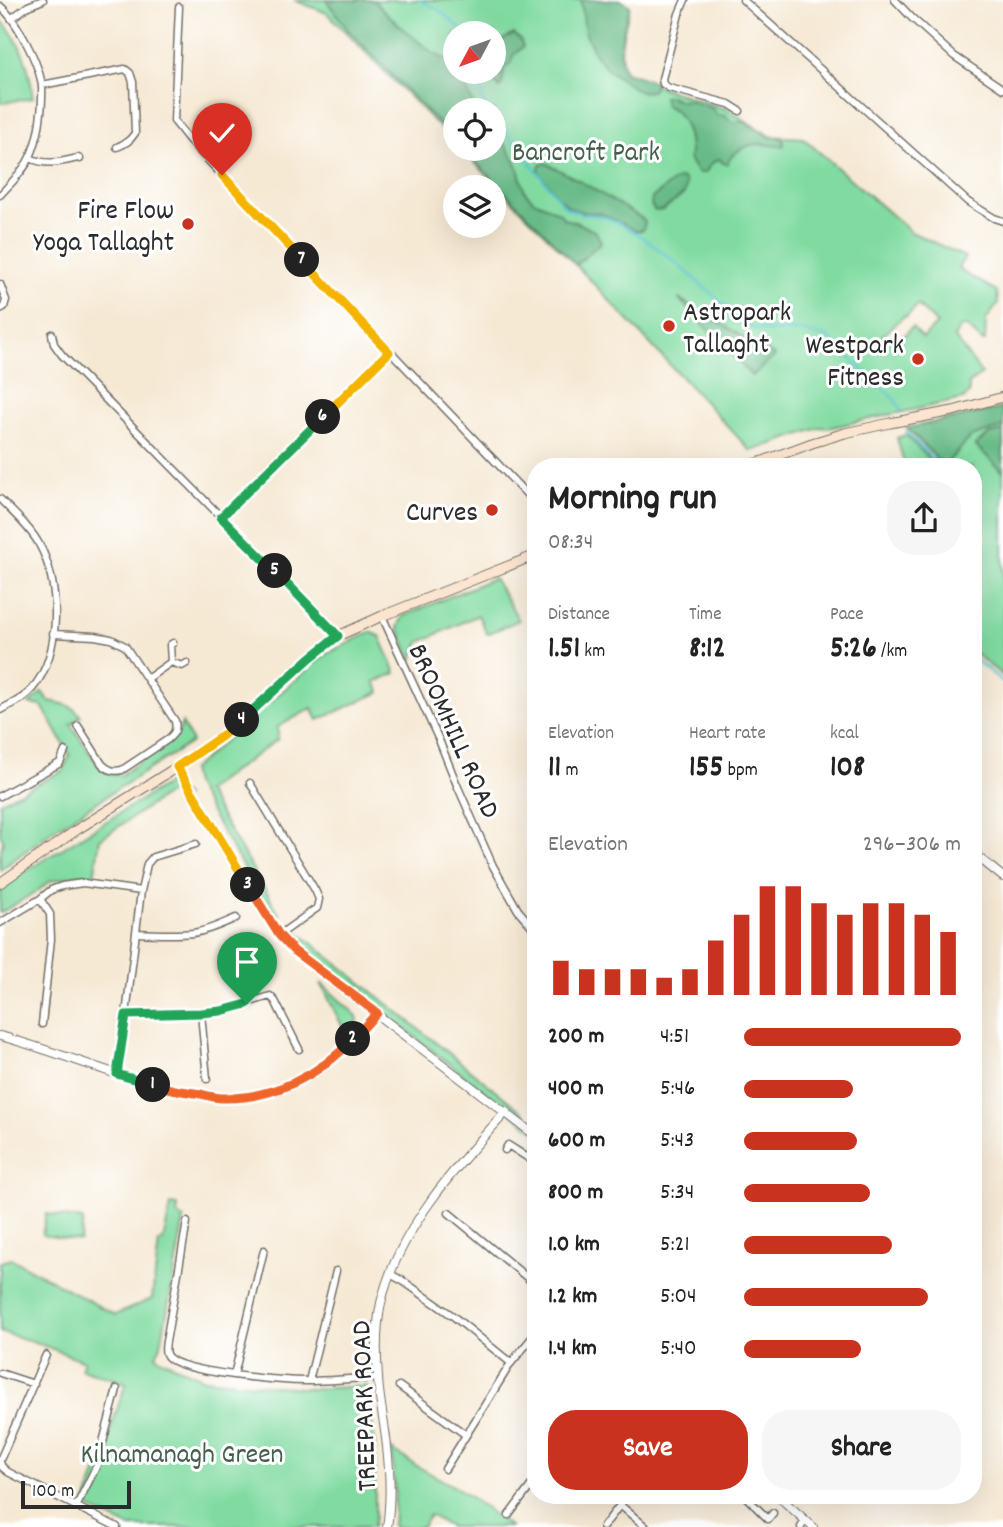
<!DOCTYPE html>
<html lang="en">
<head>
<meta charset="utf-8">
<style>
  body { margin:0; font-family:Dekko,sans-serif; background:#f6f6f6; color:#222; height:100vh; display:flex; flex-direction:column; font-size:26px; white-space:nowrap }
  * { box-sizing:border-box; margin:0 }
  p { font-size:23px; color:#767676 }
  .icon { flex:none; width:38px; height:38px; fill:none; stroke:currentColor; stroke-width:2; stroke-linecap:round; stroke-linejoin:round }
  .map { position:relative; flex:1; overflow:hidden }
  .details { position:absolute; left:527px; top:458px; width:455px; height:1046px; display:flex; flex-direction:column; background:#fff; border-radius:28px; box-shadow:0 7px 28px #0002 }
  .details>* { flex:none }
  .needle { width:46px; rotate:229deg }
  .buttons { position:absolute; left:443px; top:21px; display:grid; gap:14px }
  .buttons a { display:grid; place-items:center; width:63px; height:63px; border-radius:50%; background:#fff; box-shadow:0 7px 28px #0002; font-size:35px }
  .scale { position:absolute; left:21px; bottom:18px; width:110px; box-sizing:border-box; padding-left:7px; border:4px solid #2b2b2b; border-top:0; font-size:19px; line-height:24px; white-space:nowrap; color:#2b2b2b; -webkit-text-stroke:5px #fff; paint-order:stroke }
  .pin { position:absolute; display:grid; place-items:center; width:60px; height:60px; color:#fff; margin:-72px -30px; border-radius:50% 50% 50% 0; rotate:-45deg; box-shadow:0 0 7px #0007 }
  .pin .icon { rotate:45deg }
  .km { position:absolute; width:35px; height:35px; margin:-18px; border-radius:50%; background:#222; color:#fff; font-size:19px; line-height:35px; text-align:center }
  .round { display:grid; place-items:center; flex:none; width:74px; height:74px; border-radius:28px; background:#f6f6f6 }
  .headline { display:flex; align-items:center; justify-content:space-between; height:119px; padding:0 21px }
  h1 { font-size:38px; font-weight:800; line-height:52px }
  .figures { display:grid; grid-template-columns:repeat(3,1fr); gap:10px; height:119px; padding:7px 21px }
  .figures div { display:grid; align-content:center }
  .figures b { font-size:30px; font-weight:800 }
  .figures small { font-size:19px; font-weight:400 }
  .figures p { font-size:19px }
  .chart { height:196px; padding:14px 21px }
  .chart p { display:flex; justify-content:space-between }
  .chart svg { width:100%; height:126px; margin-top:7px; stroke:#c8321e; stroke-width:6 }
  .primary-button { display:flex; gap:14px; margin-top:auto; padding:14px 21px }
  .primary-button a { flex:1; height:80px; border-radius:28px; background:#c8321e; color:#fff; font-size:28px; font-weight:800; line-height:80px; text-align:center }
  .primary-button a+a { background:#f6f6f6; color:#222 }
  ul { padding:0 21px; list-style:none; font-size:23px }
  li { display:grid; grid-template-columns:112px 84px 1fr; align-items:center; height:52px }
  li i { height:18px; border-radius:9px; background:#c8321e }
  .map>svg:first-child { display:block }
</style>
</head>
<body>
<div class="map">
<svg width="1003" height="1527" viewBox="0 0 1003 1527">
  <rect width="100%" height="100%" fill="#fff"/>
  <filter id="ink" filterUnits="userSpaceOnUse"><feTurbulence type="fractalNoise" baseFrequency=".0143" numOctaves="2"/><feDisplacementMap in="SourceGraphic" scale="14" xChannelSelector="R" yChannelSelector="G"/><feConvolveMatrix kernelMatrix="1 2 1 2 8 2 1 2 1" color-interpolation-filters="sRGB"/></filter>
  <filter id="wash" filterUnits="userSpaceOnUse"><feTurbulence type="fractalNoise" baseFrequency=".00686" numOctaves="4" result="noise"/><feDisplacementMap in="SourceGraphic" scale="28" xChannelSelector="R" yChannelSelector="G"/><feGaussianBlur stdDeviation="1.57" result="paint"/><feColorMatrix in="noise" values="0 0 0 0 0 0 0 0 0 0 0 0 0 0 0 0 0 1.4 0 .05"/><feComposite in="paint" operator="in"/></filter>
  <g filter="url(#wash)">
    <rect width="100%" height="100%" fill="#f6e9d4"/>
    <path fill="#81dba1" stroke="#568366" stroke-width="2" fill-rule="evenodd" d="M294 0H620L630 6C625 27 616 51 625 72L668 90 726 109 771 136 803 138 911 232 965 257 958 268 964 273 997 291 998 304 986 320 985 341 983 342 968 328 962 326 954 337 982 374 969 383V394L963 399 828 428 822 427 751 451 576 265 461 149H494V110H455V143L327 13ZM455 33H494V72H455ZM918 305 937 324 923 338 912 327 896 344 887 339 878 340 904 316 906 317Z
      M0 19C22 41 30 68 33 98L0 103Z
      M1003 408V676L973 652V467H945L907 428Z
      M906 435 936 466 934 467H905L897 438Z
      M494 578 519 620 487 634 478 615 420 642 412 660 398 627 403 616Z
      M370 632 380 636 396 673 375 682 380 692 318 720 312 708 278 727V739L206 791 280 915 274 919 194 784 191 770 324 655Z
      M42 692 49 701C62 704 72 704 81 716L71 725 100 768 113 775H121L171 740 178 733 182 723 192 742 56 828 0 870V855L3 841 0 832V802L63 771 70 755 42 706 29 704Z
      M170 782 186 797 176 794H167L100 839 94 876 83 874 50 881 39 890 0 913V887Z
      M294 929 535 1122V1131L295 943 293 936Z
      M321 983 357 1016 358 1021 346 1034Z
      M171 1205 178 1206 177 1215 184 1219 161 1345 156 1355 160 1359 204 1379 311 1389 367 1386 375 1444V1517L373 1527H129L85 1506 126 1383 81 1369 84 1361 32 1341 0 1332V1262L12 1259 115 1315 152 1299 159 1242 163 1241Z
      M46 1214 83 1220 80 1241 42 1235Z
      M392 1450 417 1466 462 1491 510 1527H450L430 1515 422 1527H393L395 1493Z"/>
    <path fill="#68bb87" stroke="#4a7359" stroke-width="2" d="M326 0H373L403 29 434 54 450 61 455 67V72H459C466 84 468 98 477 110H455V140L349 31Z
      M581 0H620L630 6C625 26 615 52 625 72L656 82 652 91 640 92 608 70 595 54 585 32Z
      M514 34 520 39 523 47 513 55 511 63 504 69 502 84 500 88 492 79 491 72H494V53L495 44Z
      M670 96 680 101 688 100 713 109 717 115 726 116C731 123 735 123 743 121L770 137 782 138 784 142 783 146C775 147 768 144 760 144 747 144 732 152 727 164L723 163 720 159C713 160 709 167 705 173H698C695 168 690 163 689 158 689 156 690 154 690 152 690 133 683 112 665 105L663 97Z
      M494 131 505 144 516 162 525 192 534 201 550 208 560 213 564 219 578 223 596 232 601 242 576 265 463 149H494Z
      M546 163 580 181 643 219 645 222 643 230 636 231 603 214 583 212 570 208 559 198 538 172 540 165Z
      M680 178 685 181 686 185 684 194 663 210 655 211 651 205 652 198 671 183Z
      M678 298 775 356 752 376Z
      M1003 408V427L971 437 944 466 907 428Z
      M1003 431V472L975 445 990 434Z"/>
    <g fill="none" stroke-linecap="round" stroke-linejoin="round">
      <path stroke="#58c4d0" stroke-width="2.5" d="M420 0 439 10 466 33
        M481 72C481 85 480 100 488 110
        M494 117 566 208 582 214 604 217 620 224 644 238 674 261 751 328 771 331H800L827 337 894 399 901 409
        M906 432 941 467
        M973 658 1003 682"/>
    </g>
  </g>
  <g filter="url(#ink)">
    <g fill="none" stroke-linecap="round" stroke-linejoin="round">
      <g stroke="#726e66" stroke-width="9">
        <path id="minor" d="M685 0 679 14 662 79 663 84 669 88 729 104 740 111
          M743 0 968 202 994 218 1003 221
          M895 0 911 17 954 56 1003 89
          M0 6C17 20 40 65 42 87 43 108 39 138 30 157 24 171 10 184 0 195
          M179 7 174 121 189 140 222 175 536 504
          M12 18 28 6 43 0
          M42 85 125 69 130 73 133 82 135 133C130 141 126 143 117 147
          M30 158C47 166 61 162 78 158L80 159
          M0 284 6 300 4 307 0 309
          M52 334 54 344 62 355 338 636
          M0 499C13 513 30 527 39 544 61 583 62 654 32 689 24 699 11 704 0 710
          M221 517 389 352
          M382 616 439 740 457 785 493 866 518 910 536 931
          M53 634 95 636 111 639 125 646 175 721C177 731 174 734 167 740L122 770C113 772 108 770 102 764L78 726
          M173 643 170 645 171 662 182 666 187 663
          M147 679 171 662
          M250 783 315 890 319 899 317 908 279 935
          M0 796 60 763 65 751
          M40 899 50 914 51 939 42 1024
          M0 923 40 899 51 890 62 886 83 883 141 891
          M137 933C155 934 175 935 193 933 208 931 222 924 236 918
          M201 1013 207 1079
          M126 1015 201 1013 221 1011 270 996 275 1001 299 1049
          M117 1074 126 1015 141 891 147 864 153 857 196 844
          M505 1150 508 1145 536 1163
          M449 1213 536 1285
          M187 1222 167 1336C166 1342 163 1352 168 1357 182 1373 283 1381 307 1381 330 1381 354 1378 378 1378
          M390 1274 403 1281 453 1316 511 1363
          M0 1373 34 1384
          M234 1375 264 1250
          M309 1381 336 1271
          M399 1386 466 1435
          M0 1460 46 1355
          M0 1462 2 1467 8 1472 117 1527
          M445 1469 511 1363 536 1333
          M745 1496 768 1519 773 1513
          M620 1505 646 1527
          M76 1507 97 1465 117 1389
          M509 1515 536 1479
          M603 1527 627 1496
          M801 1527 805 1521"/>
      </g>
      <g stroke="#726e66" stroke-width="10">
        <path id="tertiary" d="M177 767 279 935 294 951 536 1136
          M973 853 1003 877
          M0 1036C67 1054 130 1084 199 1094 206 1095 213 1098 220 1098 248 1100 292 1087 316 1072 340 1056 357 1033 377 1013
          M778 1496 813 1527
          M387 1527C391 1501 390 1473 387 1447 385 1424 379 1401 378 1378 376 1353 376 1327 381 1303 398 1230 456 1166 506 1112"/>
      </g>
      <g stroke="#726e66" stroke-width="11">
        <path id="secondary" d="M747 467 812 443 845 433 890 423 953 411 1003 397
          M0 883 78 829 177 767 222 736 258 706 310 658 338 636 382 616 536 555"/>
      </g>
      <use href="#minor" stroke="#fff" stroke-width="6"/>
      <use href="#tertiary" stroke="#fff" stroke-width="8"/>
      <use href="#secondary" stroke="#fce5d0" stroke-width="9"/>
    </g>
  </g>
  <g fill="none" stroke-linecap="round" stroke-linejoin="round" filter="url(#ink)">
    <g stroke="#fff" stroke-width="14">
      <path id="split-1" d="M153 1085 117 1074 126 1015 201 1013 221 1011 247 1004"/>
    </g>
    <g stroke="#fff" stroke-width="14">
      <path id="split-2" d="M153 1085C169 1089 185 1092 201 1094 208 1096 215 1098 223 1098 273 1099 320 1075 353 1039"/>
    </g>
    <g stroke="#fff" stroke-width="14">
      <path id="split-3" d="M248 885 279 935 294 951 377 1013 353 1039"/>
    </g>
    <g stroke="#fff" stroke-width="14">
      <path id="split-4" d="M242 720 222 736 177 767 248 885"/>
    </g>
    <g stroke="#fff" stroke-width="14">
      <path id="split-5" d="M242 720 310 658 338 636 275 571"/>
    </g>
    <g stroke="#fff" stroke-width="14">
      <path id="split-6" d="M275 571 221 517 323 417"/>
    </g>
    <g stroke="#fff" stroke-width="14">
      <path id="split-7" d="M302 260 389 352 323 417"/>
    </g>
    <g stroke="#fff" stroke-width="14">
      <path id="split-8" d="M222 175 302 260"/>
    </g>
    <use href="#split-1" stroke="#22a559" stroke-width="9"/>
    <use href="#split-2" stroke="#f0652b" stroke-width="9"/>
    <use href="#split-3" stroke="#f0652b" stroke-width="9"/>
    <use href="#split-4" stroke="#f5b400" stroke-width="9"/>
    <use href="#split-5" stroke="#22a559" stroke-width="9"/>
    <use href="#split-6" stroke="#22a559" stroke-width="9"/>
    <use href="#split-7" stroke="#f5b400" stroke-width="9"/>
    <use href="#split-8" stroke="#f5b400" stroke-width="9"/>
  </g>
  <g fill="#c8321e" stroke="#fff" stroke-width="2.5">
    <circle cx="188" cy="224" r="7"/>
    <circle cx="669" cy="326" r="7"/>
    <circle cx="918" cy="359" r="7"/>
    <circle cx="492" cy="510" r="7"/>
  </g>
  <g text-anchor="middle" stroke-width="6" stroke-linejoin="round" paint-order="stroke">
    <g font-size="28" fill="#45604e" stroke="#fff">
      <text x="586" y="160">Bancroft Park</text>
      <text x="182" y="1462">Kilnamanagh Green</text>
    </g>
    <g font-size="28" fill="#2b2b2b" stroke="#fff" text-anchor="end">
      <text x="174" y="218">Fire Flow<tspan x="174" dy="32">Yoga Tallaght</tspan></text>
      <text x="683" y="320" text-anchor="start">Astropark<tspan x="683" dy="32">Tallaght</tspan></text>
      <text x="904" y="353">Westpark<tspan x="904" dy="32">Fitness</tspan></text>
      <text x="478" y="520">Curves</text>
    </g>
    <g font-size="28" fill="#2b2b2b" stroke="#fff">
      <text transform="translate(456 730) rotate(66)" y="10">BROOMHILL ROAD</text>
      <text transform="translate(362 1406) rotate(-92)" y="10">TREEPARK ROAD</text>
    </g>
  </g>
</svg>
<div class="buttons">
<a><svg class="needle" viewBox="-14 -14 28 28"><path d="M0-13l5 13h-10z" fill="#e53935"/><path d="M0 13l5-13h-10z" fill="#767676"/></svg></a>
<a><svg class="icon" aria-label="locate" viewBox="0 0 24 24"><circle cx="12" cy="12" r="6"/><path d="M12 2v4M12 18v4M2 12h4M18 12h4"/></svg></a>
<a><svg class="icon" aria-label="layers" viewBox="0 0 24 24"><path d="M12 4l9 5-9 5-9-5zM3 14l9 5 9-5"/></svg></a>
</div>
<div class="scale">100 m</div>
<div class="pin" style="left:247px;top:1004px;background:#1e9e55"><svg class="icon" aria-label="arrive" viewBox="0 0 24 24"><path d="M6 21V4h12l-3 4 3 4H6"/></svg></div>
<div class="pin" style="left:222px;top:175px;background:#d93025"><svg class="icon" aria-label="check" viewBox="0 0 24 24"><path d="M5 12l5 5 9-10"/></svg></div>
<b class="km" style="left:153px;top:1085px">1</b>
<b class="km" style="left:353px;top:1039px">2</b>
<b class="km" style="left:248px;top:885px">3</b>
<b class="km" style="left:242px;top:720px">4</b>
<b class="km" style="left:275px;top:571px">5</b>
<b class="km" style="left:323px;top:417px">6</b>
<b class="km" style="left:302px;top:260px">7</b>
<section class="details">
<div class="headline"><div><h1>Morning run</h1><p>08:34</p></div><a class="round"><svg class="icon" aria-label="share" viewBox="0 0 24 24"><path d="M12 15V3M7 8l5-5 5 5M5 13v7h14v-7"/></svg></a></div>
<div class="figures">
<div><p>Distance</p><b>1.51<small> km</small></b></div>
<div><p>Time</p><b>8:12</b></div>
<div><p>Pace</p><b>5:26<small> /km</small></b></div>
</div>
<div class="figures">
<div><p>Elevation</p><b>11<small> m</small></b></div>
<div><p>Heart rate</p><b>155<small> bpm</small></b></div>
<div><p>kcal</p><b>108</b></div>
</div>
<div class="chart"><p><span>Elevation</span>296–306 m</p>
<svg viewBox="0 0 160 44" preserveAspectRatio="none"><path d="M5 44V32M15 44V35M25 44V35M35 44V35M45 44V38M55 44V35M65 44V25M75 44V16M85 44V6M95 44V6M105 44V12M115 44V16M125 44V12M135 44V12M145 44V16M155 44V22"/></svg>
</div>
<ul>
<li><b>200 m</b>4:51<i style="width:100%"></i></li>
<li><b>400 m</b>5:46<i style="width:50%"></i></li>
<li><b>600 m</b>5:43<i style="width:52%"></i></li>
<li><b>800 m</b>5:34<i style="width:58%"></i></li>
<li><b>1.0 km</b>5:21<i style="width:68%"></i></li>
<li><b>1.2 km</b>5:04<i style="width:85%"></i></li>
<li><b>1.4 km</b>5:40<i style="width:54%"></i></li>
</ul>
<div class="primary-button"><a>Save</a><a>Share</a></div>
</section>
</div>
</body>
</html>
